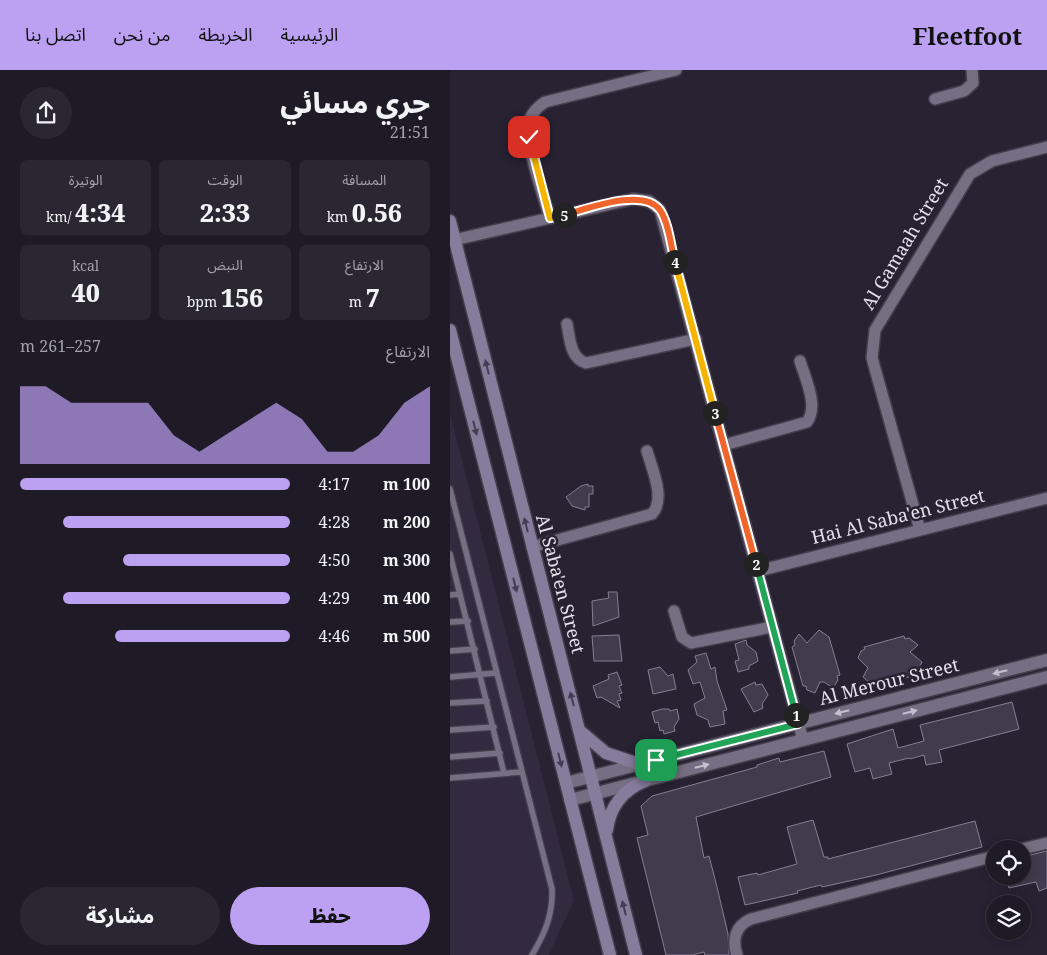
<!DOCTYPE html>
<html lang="ar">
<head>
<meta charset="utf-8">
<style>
  body { margin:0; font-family:"Noto Serif","Noto Sans Arabic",serif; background:#2b2732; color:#f1f3f6; direction:rtl; height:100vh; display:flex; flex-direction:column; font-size:19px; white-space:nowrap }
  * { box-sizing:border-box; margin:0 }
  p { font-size:16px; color:#a1a1a7 }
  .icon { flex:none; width:28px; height:28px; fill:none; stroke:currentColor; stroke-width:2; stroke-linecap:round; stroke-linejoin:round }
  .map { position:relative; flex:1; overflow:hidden; direction:ltr }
  .side { display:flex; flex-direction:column; background:#1e1a26; width:450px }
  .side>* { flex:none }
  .tools { position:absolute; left:536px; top:770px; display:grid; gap:10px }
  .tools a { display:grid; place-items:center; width:45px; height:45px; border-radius:50%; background:#1e1a26; box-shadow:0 2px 12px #0003,0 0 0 1px #3c3843; font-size:25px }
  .pin { position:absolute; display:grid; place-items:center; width:42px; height:42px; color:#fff; margin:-21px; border-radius:10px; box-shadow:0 2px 8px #0006 }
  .km { position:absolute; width:25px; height:25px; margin:-12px; border-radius:50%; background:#222; color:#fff; font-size:14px; line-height:25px; text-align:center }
  .round { display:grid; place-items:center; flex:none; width:52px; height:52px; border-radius:26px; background:#2b2732 }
  .overview { display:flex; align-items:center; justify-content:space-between; height:85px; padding:0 20px }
  h1 { font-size:28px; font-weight:800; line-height:38px }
  .stats { display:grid; grid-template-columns:repeat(3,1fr); gap:8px; height:85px; padding:5px 20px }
  .stats div { display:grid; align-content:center; border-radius:8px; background:#2b2732; text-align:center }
  .stats b { font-size:25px; font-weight:800 }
  .stats small { font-size:14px; font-weight:400 }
  .stats p { font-size:14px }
  .chart { height:140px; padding:10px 20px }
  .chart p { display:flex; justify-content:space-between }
  .chart svg { width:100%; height:90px; margin-top:5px; fill:#bca0f2; opacity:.7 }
  .action { display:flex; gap:10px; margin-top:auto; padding:10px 20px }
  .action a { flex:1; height:58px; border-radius:30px; background:#bca0f2; color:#111; font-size:20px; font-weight:800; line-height:58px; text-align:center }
  .action a+a { background:#2b2732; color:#f1f3f6 }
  ul { padding:0 20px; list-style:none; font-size:16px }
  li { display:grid; grid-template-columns:80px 60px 1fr; align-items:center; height:38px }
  li i { height:12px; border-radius:6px; background:#bca0f2 }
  header { display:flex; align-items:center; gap:30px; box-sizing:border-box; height:70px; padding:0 25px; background:#bca0f2; color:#111 }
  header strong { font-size:24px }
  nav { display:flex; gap:28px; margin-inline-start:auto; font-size:18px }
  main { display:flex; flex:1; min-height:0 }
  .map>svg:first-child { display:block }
</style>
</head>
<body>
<header>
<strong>Fleetfoot</strong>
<nav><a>الرئيسية</a><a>الخريطة</a><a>من نحن</a><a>اتصل بنا</a></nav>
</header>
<main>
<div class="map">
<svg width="597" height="885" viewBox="0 0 597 885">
  <rect width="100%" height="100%" fill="#282233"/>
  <path fill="#332a40" d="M0 343 124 830 99 885H0Z"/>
  <path fill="#413b4d" stroke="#867f94" d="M138 414V416H143V424H139V437H135V440L122 436 116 427 131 416Z
    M158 522H167L169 547 143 556 142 531 159 528Z
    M369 560 379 567 390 605 387 606 388 610 383 618 374 612H370L365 623 357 620 356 616H353L342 577 345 575 344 571 349 564 357 573Z
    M169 565 172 591H144L142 566Z
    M454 566 455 569 459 568 468 575 460 582 472 592 465 605 452 609V607L425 617 424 613 421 614 413 607 418 598 408 588 411 581 415 579 414 577Z
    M296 570 297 575 306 582 308 591 299 596V599L288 602 285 591 289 590 285 574Z
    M256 583 261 599 265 597 267 611 277 640 273 641 275 654 260 657 258 650 247 645 244 634 255 628 250 612 243 614 238 600 247 592 245 586Z
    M210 597 218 606 223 604 226 619 203 624 198 600Z
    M167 602 172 615 169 616 172 623 169 624 171 630 167 631 170 638 151 627 147 628 143 616 159 609 158 605Z
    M305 612 306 615 312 614 318 625 312 634 313 638 304 642 291 619Z
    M562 632 569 659 489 680 492 692 476 695 474 685 460 689 459 688 439 693 442 704 423 709 420 698 405 702 397 674 443 659 448 678 474 671 470 655Z
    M212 639H219L220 641 227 639 229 649 224 657 225 661 214 664 213 660 210 661 208 652 205 653 202 642Z
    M374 681 381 707 246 747 254 788 259 786 267 817 278 864 279 885H255L254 882 242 885H216L187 768 198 765 191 736 202 726 307 697V695L329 688 330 692Z
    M363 750 374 787H378V789L525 751 532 777 426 805 372 817 371 815 347 821 348 823 295 835 288 807 307 803 308 805 347 794 337 757Z
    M597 781V818L589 821 586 812 559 818 556 806H572V787Z"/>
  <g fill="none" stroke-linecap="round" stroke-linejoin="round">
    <g stroke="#443e4c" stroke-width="8">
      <path id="service" d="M0 419 102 819C103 845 95 863 82 885
        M0 484 54 703
        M0 525 10 524
        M0 552 18 551
        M0 581 25 579
        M0 607 46 603
        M0 633 37 631
        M0 660 44 657
        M0 687 50 683
        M0 708 71 702"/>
    </g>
    <g stroke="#443e4c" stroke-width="14">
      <path id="minor" d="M485 29 514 21 523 13 522 0
        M100 148C94 128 76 75 78 57 79 46 86 38 95 32L226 0
        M0 171 183 129 199 131 210 140 353 670
        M117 254C120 269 120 288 136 293L246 269
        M274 375 357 352C369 336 355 308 350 291
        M470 460 422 288 425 260 520 104 542 91 597 77
        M82 477 202 444C216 429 202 399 197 381
        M308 501 597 428
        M224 541 232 567 241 573 322 557
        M572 779 597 773
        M287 885C282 870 285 856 301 849L545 786"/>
    </g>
    <g stroke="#443e4c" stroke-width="15">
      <path id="tertiary" d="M116 713 597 590
        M120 730 597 607"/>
    </g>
    <g stroke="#443e4c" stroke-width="15">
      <path id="secondary" d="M0 151 186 885
        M0 260 160 885
        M130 661 156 683 189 694
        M157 760C160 736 173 720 195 711"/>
    </g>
    <use href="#service" stroke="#766f83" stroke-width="5.5"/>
    <use href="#minor" stroke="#766f83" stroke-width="11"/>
    <use href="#tertiary" stroke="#766f83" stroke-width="12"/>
    <use href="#secondary" stroke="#887c9d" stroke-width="12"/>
  </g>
  <defs><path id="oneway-solid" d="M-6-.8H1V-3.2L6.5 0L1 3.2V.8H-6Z" transform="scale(1.25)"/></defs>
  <g fill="#453d53">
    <use href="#oneway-solid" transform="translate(37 297) rotate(-104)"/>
    <use href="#oneway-solid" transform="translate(25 358) rotate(76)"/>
    <use href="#oneway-solid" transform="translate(76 455) rotate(-104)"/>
    <use href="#oneway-solid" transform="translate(65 515) rotate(76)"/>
    <use href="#oneway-solid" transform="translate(122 629) rotate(-105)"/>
    <use href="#oneway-solid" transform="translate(110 690) rotate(76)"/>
    <use href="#oneway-solid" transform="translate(174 838) rotate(-104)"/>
  </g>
  <g fill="#c3becc">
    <use href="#oneway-solid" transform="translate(550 602) rotate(166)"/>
    <use href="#oneway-solid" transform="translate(392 642) rotate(166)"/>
    <use href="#oneway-solid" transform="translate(460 642) rotate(-14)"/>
    <use href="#oneway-solid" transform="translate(252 696) rotate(-14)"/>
  </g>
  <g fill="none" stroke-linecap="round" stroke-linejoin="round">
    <g stroke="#fff" stroke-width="10">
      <path id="split-1" d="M206 690 348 654 346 645"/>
    </g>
    <g stroke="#fff" stroke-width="10">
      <path id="split-2" d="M306 494 346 645"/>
    </g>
    <g stroke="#fff" stroke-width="10">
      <path id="split-3" d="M265 343 306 494"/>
    </g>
    <g stroke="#fff" stroke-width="10">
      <path id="split-4" d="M225 192 265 343"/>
    </g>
    <g stroke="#fff" stroke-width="10">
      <path id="split-5" d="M114 145C137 139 193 117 210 140 219 153 221 177 225 192"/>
    </g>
    <g stroke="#fff" stroke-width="10">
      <path id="split-6" d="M79 67 100 148 114 145"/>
    </g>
    <use href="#split-1" stroke="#22a559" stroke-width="6"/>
    <use href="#split-2" stroke="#22a559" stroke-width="6"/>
    <use href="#split-3" stroke="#f0652b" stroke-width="6"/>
    <use href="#split-4" stroke="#f5b400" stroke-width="6"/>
    <use href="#split-5" stroke="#f0652b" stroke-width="6"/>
    <use href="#split-6" stroke="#f5b400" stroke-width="6"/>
  </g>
  <g text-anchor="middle" stroke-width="5" stroke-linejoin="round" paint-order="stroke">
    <g font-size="18" fill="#e4e0eb" stroke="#282233">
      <text transform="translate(455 174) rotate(-59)" y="6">Al Gamaah Street</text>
      <text transform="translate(448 447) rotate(-14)" y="6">Hai Al Saba'en Street</text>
      <text transform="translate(110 514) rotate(75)" y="6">Al Saba'en Street</text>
      <text transform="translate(439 612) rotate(-14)" y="6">Al Merour Street</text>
    </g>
  </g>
</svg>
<div class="tools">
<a><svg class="icon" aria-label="locate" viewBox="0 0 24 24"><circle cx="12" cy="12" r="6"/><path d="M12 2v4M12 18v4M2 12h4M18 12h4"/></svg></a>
<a><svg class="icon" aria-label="layers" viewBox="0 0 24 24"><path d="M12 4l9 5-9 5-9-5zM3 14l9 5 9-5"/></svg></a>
</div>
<div class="pin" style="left:206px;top:690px;background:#1e9e55"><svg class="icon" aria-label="arrive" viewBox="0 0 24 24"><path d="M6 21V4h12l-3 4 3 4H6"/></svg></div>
<div class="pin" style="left:79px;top:67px;background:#d93025"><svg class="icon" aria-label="check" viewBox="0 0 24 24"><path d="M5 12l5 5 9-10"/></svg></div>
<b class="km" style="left:346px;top:645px">1</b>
<b class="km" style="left:306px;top:494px">2</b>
<b class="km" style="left:265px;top:343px">3</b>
<b class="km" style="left:225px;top:192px">4</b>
<b class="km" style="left:114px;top:145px">5</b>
</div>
<section class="side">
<div class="overview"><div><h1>جري مسائي</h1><p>21:51</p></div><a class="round"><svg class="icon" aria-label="share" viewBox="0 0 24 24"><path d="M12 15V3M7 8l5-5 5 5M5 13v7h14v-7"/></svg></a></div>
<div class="stats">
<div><p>المسافة</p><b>0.56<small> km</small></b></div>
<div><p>الوقت</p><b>2:33</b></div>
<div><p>الوتيرة</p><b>4:34<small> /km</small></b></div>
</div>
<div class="stats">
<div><p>الارتفاع</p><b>7<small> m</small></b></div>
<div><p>النبض</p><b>156<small> bpm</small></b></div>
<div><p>kcal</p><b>40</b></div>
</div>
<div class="chart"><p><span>الارتفاع</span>257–261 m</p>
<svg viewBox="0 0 160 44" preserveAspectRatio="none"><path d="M0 44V6L10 6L20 14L30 14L40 14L50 14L60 30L70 38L80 30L90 22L100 14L110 22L120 38L130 38L140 30L150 14L160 6V44z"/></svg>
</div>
<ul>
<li><b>100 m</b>4:17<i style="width:100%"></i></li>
<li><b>200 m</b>4:28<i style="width:84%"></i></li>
<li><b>300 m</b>4:50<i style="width:62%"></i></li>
<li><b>400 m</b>4:29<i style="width:84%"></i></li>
<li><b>500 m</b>4:46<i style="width:65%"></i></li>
</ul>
<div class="action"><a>حفظ</a><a>مشاركة</a></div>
</section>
</main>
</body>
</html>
